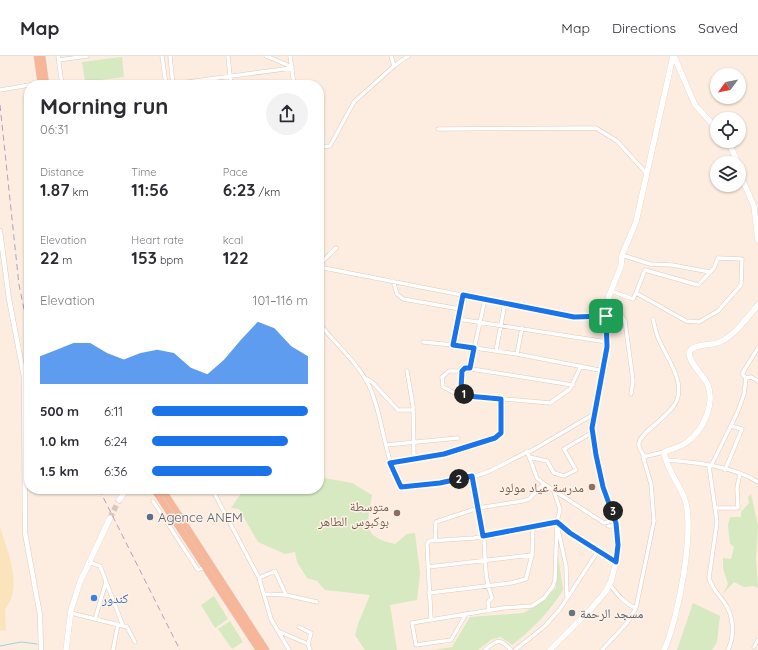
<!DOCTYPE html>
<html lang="en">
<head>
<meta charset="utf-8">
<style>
  body { margin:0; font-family:Quicksand,"Noto Naskh Arabic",sans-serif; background:#f2f2f3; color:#2b2b33; height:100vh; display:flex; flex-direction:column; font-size:15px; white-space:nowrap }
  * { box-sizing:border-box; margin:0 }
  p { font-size:13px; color:#7c7c81 }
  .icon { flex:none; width:22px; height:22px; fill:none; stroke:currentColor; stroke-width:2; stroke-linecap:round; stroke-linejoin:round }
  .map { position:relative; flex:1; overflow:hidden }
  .sheet { position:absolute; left:24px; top:24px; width:300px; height:414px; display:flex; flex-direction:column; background:#fff; border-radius:16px; box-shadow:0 1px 3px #0004 }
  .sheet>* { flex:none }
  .needle { width:26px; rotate:238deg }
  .buttons { position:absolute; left:710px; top:12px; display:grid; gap:8px }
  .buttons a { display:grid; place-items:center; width:36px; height:36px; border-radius:50%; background:#fff; box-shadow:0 1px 3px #0004; font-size:20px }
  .pin { position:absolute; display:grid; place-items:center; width:34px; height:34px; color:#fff; margin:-17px; border-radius:8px; box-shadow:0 2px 6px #0006 }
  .km { position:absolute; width:20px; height:20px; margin:-10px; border-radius:50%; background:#222; color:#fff; font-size:11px; line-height:20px; text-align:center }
  .round { display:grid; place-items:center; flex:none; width:42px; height:42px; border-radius:21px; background:#f2f2f3 }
  .headline { display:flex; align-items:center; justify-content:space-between; height:68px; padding:0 16px }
  h1 { font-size:22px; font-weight:700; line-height:30px }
  .figures { display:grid; grid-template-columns:repeat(3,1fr); gap:6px; height:68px; padding:4px 16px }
  .figures div { display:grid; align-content:center }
  .figures b { font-size:17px; font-weight:700 }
  .figures small { font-size:11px; font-weight:400 }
  .figures p { font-size:11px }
  .chart { height:112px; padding:8px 16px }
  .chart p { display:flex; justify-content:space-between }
  .chart svg { width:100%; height:72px; margin-top:4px; fill:#1a73e8; opacity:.7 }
  ul { padding:0 16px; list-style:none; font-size:13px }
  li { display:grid; grid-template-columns:64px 48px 1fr; align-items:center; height:30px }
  li i { height:10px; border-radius:5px; background:#1a73e8 }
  header { display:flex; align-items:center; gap:24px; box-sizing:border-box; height:56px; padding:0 20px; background:#fff; border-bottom:1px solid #e1e1e2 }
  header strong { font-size:19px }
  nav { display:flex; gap:22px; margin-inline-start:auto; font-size:14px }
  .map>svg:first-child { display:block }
</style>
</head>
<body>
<header>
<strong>Map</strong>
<nav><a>Map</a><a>Directions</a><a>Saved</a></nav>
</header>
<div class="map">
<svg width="758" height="594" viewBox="0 0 758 594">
  <rect width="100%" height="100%" fill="#fcede0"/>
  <path fill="#d6e9c0" d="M122 1 124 21 85 26 82 6Z
    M319 421 352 427 372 439C368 466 360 481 395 488L407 478 415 477 420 517 417 544 390 549 397 594H365L355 579 358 568 370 539 325 534 317 525 307 522 297 506 295 496 285 498 258 486 239 453 231 452 244 433H319Z
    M751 438 758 470 756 503 758 532 753 530 744 531 734 526 723 538 728 528 723 512V502L731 503 734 491 730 488 728 469 730 461H741V456L749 447 748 441Z
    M557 492 563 534C549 557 532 573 512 589L501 581 492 583 478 594H434L452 591 470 561 523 557 534 551 556 532Z
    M214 540 228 563 215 572 201 549Z
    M693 547 720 560 717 586 712 594H677Z
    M230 565 243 586 232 593 218 573Z"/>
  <path fill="#fbe4bb" d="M0 471C7 495 24 531 5 553L6 575 0 574Z"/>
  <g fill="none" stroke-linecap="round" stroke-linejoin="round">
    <path stroke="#9cd5d6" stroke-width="1" d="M0 590 21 586 37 588"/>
    <path stroke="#dac6ba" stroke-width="5.5" stroke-dasharray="5.5 3" stroke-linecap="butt" d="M110 462 119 444"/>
    <g stroke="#dfc9bd" stroke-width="4.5">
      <path id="minor" d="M58 0 62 29
        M162 0 166 29
        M170 0 173 29
        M228 0 231 29
        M266 0 292 11
        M290 0 294 29
        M59 4 87 0
        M394 10 408 0
        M173 28 292 12
        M0 34 41 27
        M438 73 596 72 617 85 647 118
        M319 91 330 90 354 46 394 10 391 0
        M622 199 650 208 672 209 710 216
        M319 209 336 192
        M319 211 574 261 606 260
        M393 225 397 238 403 243 460 253
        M611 235 633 243 636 237 686 265 699 266 718 255 741 229 742 203 718 202 714 212 698 229 645 214 636 237
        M463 239 453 289 517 298 604 315
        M607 249 620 257 625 265 633 325 631 338
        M458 263 607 286
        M319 267C336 289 360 308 371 334 384 366 384 401 401 431 429 431 461 426 487 416 496 413 526 395 531 395L594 358
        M423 286 453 289
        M496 295 505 247
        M517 298 522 272
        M470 312 485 243
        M407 315 413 350 414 402
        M462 315H449L442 321 443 331 459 339 463 337
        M746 322 751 321 758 325
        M367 323 372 326 398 354H413
        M573 329 465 312 462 315C461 326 457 338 472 340L550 347 570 333 581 310
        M386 389 458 382
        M527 395 537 422 544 428 604 467 615 464
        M529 401 547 405 554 417 564 420 576 414 564 393 593 376
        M645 401C642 397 638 392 639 387 641 375 671 360 677 344 684 324 668 304 660 286 656 279 655 271 653 263
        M666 404C694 406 733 410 758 426
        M390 407C409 403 496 391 502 374L501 343
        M709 410 717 466 709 522C711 531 718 538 724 546 734 560 735 579 728 594
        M711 410 738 355 744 338 746 322 743 319V316L758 292
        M725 414 742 373 731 370
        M472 420C476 441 482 463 484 484 486 506 484 521 492 542L488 546 489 555
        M212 433 259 522 271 563 289 594
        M153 445 198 514 205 511
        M716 452H738L737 432 740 417
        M557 466 570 477 616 506
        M608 470H616
        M558 473 566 510 567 542
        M435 485 436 466 478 452 523 445 529 443 544 428
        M88 506 100 510 123 570
        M428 511 532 499
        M259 522 275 515 286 539
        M610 529C617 538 625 548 636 552
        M429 537 511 527 526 523 532 499 533 471
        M264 538 286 539 317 546
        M71 557 127 571 135 586
        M466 558 451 584 416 589 412 567 503 552 532 550 544 542 553 530 555 524 557 466 560 453 553 433
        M95 563 106 526
        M431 563 427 488 429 485 474 482 557 466
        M299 571 311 577 308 588
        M278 575 308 588 310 594
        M754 591 758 584
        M113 594 118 568
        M485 594C497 584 499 581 511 594
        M515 594 545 570 560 553 598 495
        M602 594 627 567 636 552 654 465 651 428 643 401 664 396"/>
    </g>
    <g stroke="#dfc9bd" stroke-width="5.5">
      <path id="tertiary" d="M0 175 9 243 24 321 25 477 40 559 41 594"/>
    </g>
    <g stroke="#e6cbbd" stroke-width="6">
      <path id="secondary" d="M674 0 695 49 717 73
        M728 85 738 107
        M739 110 743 125 754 150 758 184
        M119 444 127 433
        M66 594 71 554 80 526 110 462
        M550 594 590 554 606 535 611 525 616 506 618 489 616 467 603 431 598 412 592 372 593 363 605 309 607 286 606 260 609 240 621 210 622 199 636 166 673 0
        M664 594C678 564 696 471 684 441 678 426 666 412 664 396 672 393 681 391 687 386 703 375 715 348 708 329 703 318 690 309 689 297 693 287 711 290 720 286 735 279 748 261 758 249"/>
    </g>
    <g stroke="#d8cecc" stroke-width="7">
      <path id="trunk" d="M37 0 41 29
        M42 0 46 29
        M154 433 259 594
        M162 433 266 594"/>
    </g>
    <use href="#minor" stroke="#fff" stroke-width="3.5"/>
    <use href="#tertiary" stroke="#fff" stroke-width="4.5"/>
    <use href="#secondary" stroke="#fff" stroke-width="5.5"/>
    <use href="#trunk" stroke="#f8b698" stroke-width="6"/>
    <path stroke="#afa0c4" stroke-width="1" stroke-dasharray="6 4" stroke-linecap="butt" d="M0 49 19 229 29 277
      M99 433 180 594"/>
  </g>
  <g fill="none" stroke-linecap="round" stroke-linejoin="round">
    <g stroke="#fff" stroke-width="8">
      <path id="route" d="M463 239 574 261 606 260 607 291 592 372 596 399 603 431 616 467 618 489 616 506 570 477 557 466 483 480 472 420 440 427 401 431 390 407 444 398 495 382 501 377V343L467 340 461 333 462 315 465 312H470L474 292 453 289Z"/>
    </g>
    <use href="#route" stroke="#1a73e8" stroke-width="5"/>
  </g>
  <g fill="#8d6e63" stroke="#fff2e6" stroke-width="1.5">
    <circle cx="592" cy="431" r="4"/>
    <circle cx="397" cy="457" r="4"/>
  </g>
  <circle fill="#5c6f8a" stroke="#fff2e6" stroke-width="1.5" cx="150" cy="461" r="4"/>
  <circle fill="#3f7fe0" stroke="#fff2e6" stroke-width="1.5" cx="94" cy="542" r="4"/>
  <circle fill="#6b7280" stroke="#fff2e6" stroke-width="1.5" cx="572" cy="557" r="4"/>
  <g text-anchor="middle" stroke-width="3" stroke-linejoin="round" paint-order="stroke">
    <g font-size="13" fill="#785e54" stroke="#fff2e6" text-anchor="end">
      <text x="584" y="436">مدرسة عياد مولود</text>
      <text x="389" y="455">متوسطة<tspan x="389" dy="15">بوكبوس الطاهر</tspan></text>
    </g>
    <g font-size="13" fill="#4e5e75" stroke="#fff2e6" text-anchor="start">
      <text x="158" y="466">Agence ANEM</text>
    </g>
    <g font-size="13" fill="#366cbe" stroke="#fff2e6" text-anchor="start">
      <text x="102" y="547">كندور</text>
    </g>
    <g font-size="13" fill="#5b616d" stroke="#fff2e6" text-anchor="start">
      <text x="580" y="562">مسجد الرحمة</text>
    </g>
  </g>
</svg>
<div class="buttons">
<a><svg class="needle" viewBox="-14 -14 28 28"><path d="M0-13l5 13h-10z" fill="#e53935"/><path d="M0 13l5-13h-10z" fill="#7c7c81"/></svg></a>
<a><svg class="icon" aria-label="locate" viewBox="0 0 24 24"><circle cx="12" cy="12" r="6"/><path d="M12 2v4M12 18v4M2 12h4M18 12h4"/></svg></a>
<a><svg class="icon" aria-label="layers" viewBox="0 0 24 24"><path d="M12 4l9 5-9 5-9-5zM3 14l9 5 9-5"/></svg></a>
</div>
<div class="pin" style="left:606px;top:260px;background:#1e9e55"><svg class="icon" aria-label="arrive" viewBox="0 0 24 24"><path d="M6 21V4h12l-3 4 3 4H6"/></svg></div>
<b class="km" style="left:464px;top:338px">1</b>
<b class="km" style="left:459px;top:423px">2</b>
<b class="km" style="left:613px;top:455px">3</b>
<section class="sheet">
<div class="headline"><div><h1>Morning run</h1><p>06:31</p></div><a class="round"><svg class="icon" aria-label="share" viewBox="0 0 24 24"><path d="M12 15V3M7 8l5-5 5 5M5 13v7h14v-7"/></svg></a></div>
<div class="figures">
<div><p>Distance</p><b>1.87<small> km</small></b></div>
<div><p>Time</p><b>11:56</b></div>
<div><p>Pace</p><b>6:23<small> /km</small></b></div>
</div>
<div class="figures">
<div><p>Elevation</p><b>22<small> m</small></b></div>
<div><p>Heart rate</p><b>153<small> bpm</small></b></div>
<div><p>kcal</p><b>122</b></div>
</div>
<div class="chart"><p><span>Elevation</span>101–116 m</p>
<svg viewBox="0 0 160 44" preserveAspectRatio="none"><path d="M0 44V27L10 23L20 19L30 19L40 25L50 29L60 25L70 23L80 25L90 34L100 38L110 29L120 17L130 6L140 10L150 21L160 27V44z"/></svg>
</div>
<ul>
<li><b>500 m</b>6:11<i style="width:100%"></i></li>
<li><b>1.0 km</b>6:24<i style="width:87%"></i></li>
<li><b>1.5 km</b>6:36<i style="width:77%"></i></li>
</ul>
</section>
</div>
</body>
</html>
